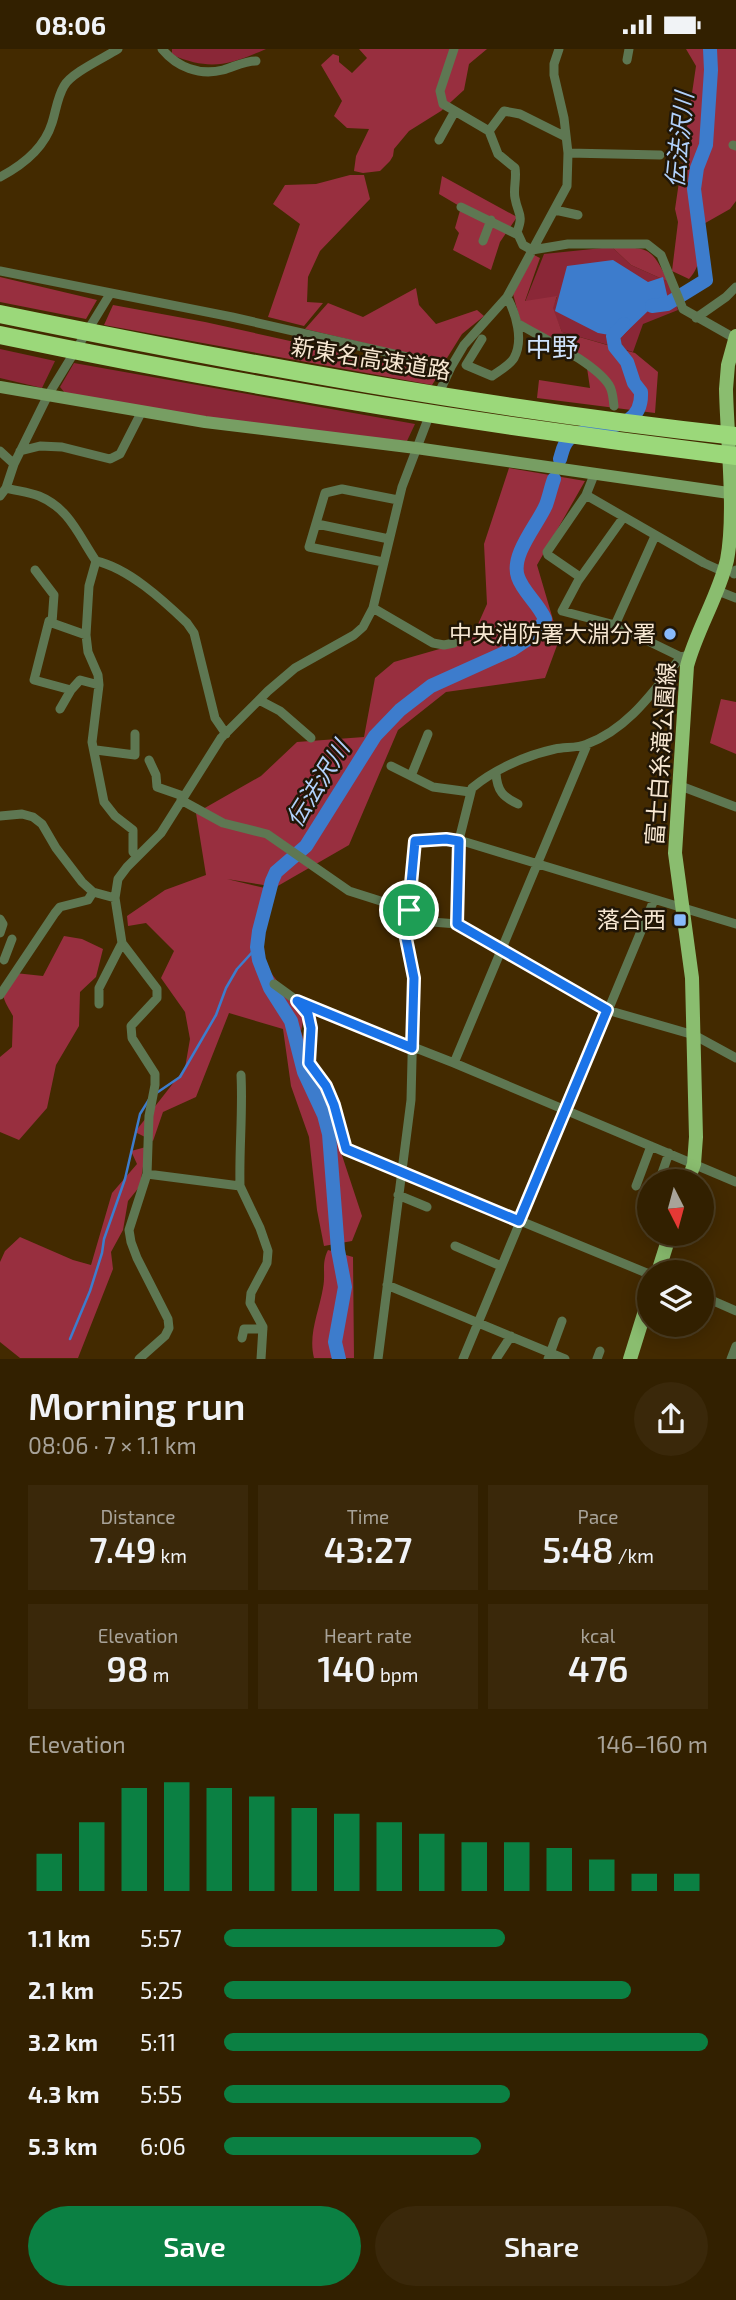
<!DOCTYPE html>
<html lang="en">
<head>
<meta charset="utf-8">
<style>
  body { margin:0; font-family:"Exo 2","Noto Sans JP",sans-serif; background:#3a280a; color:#f1f3f6; height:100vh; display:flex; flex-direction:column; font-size:26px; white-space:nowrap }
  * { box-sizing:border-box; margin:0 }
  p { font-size:23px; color:#a8a399 }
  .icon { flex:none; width:38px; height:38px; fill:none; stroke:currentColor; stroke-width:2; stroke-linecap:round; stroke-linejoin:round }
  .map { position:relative; height:1310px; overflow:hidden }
  .side { display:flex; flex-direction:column; background:#322000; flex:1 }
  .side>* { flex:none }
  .needle { width:46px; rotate:174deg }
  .tools { position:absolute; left:637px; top:1120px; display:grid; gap:14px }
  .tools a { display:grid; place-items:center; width:77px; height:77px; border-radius:50%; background:#322000; box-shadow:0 4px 18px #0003,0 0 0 2px #4d3e22; font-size:35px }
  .pin { position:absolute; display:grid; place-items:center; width:60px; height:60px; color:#fff; margin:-30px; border:4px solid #fff; border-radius:50%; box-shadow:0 2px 7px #0007 }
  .round { display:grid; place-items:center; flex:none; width:74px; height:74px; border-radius:37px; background:#3a280a }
  .headline { display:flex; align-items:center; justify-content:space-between; height:119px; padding:0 28px }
  h1 { font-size:38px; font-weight:600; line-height:52px }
  .metrics { display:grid; grid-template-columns:repeat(3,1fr); gap:10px; height:119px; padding:7px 28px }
  .metrics div { display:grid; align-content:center; border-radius:0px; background:#3a280a; text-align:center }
  .metrics b { font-size:35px; font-weight:600 }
  .metrics small { font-size:19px; font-weight:400 }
  .metrics p { font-size:19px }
  .chart { height:196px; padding:14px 28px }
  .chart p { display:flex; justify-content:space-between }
  .chart svg { width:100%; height:126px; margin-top:7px; stroke:#0b8043; stroke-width:6 }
  .primary-button { display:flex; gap:14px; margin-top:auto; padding:14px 28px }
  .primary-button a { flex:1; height:80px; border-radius:42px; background:#0b8043; color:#fff; font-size:28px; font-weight:600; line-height:80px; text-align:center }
  .primary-button a+a { background:#3a280a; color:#f1f3f6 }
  ul { padding:0 28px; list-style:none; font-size:23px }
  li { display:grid; grid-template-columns:112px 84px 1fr; align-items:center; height:52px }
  li i { height:18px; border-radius:9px; background:#0b8043 }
  .status { display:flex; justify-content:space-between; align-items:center; height:49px; padding:0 35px; background:#322000; direction:ltr }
  .status svg { height:19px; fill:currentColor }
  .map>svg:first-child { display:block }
</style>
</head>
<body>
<div class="status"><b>08:06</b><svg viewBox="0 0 49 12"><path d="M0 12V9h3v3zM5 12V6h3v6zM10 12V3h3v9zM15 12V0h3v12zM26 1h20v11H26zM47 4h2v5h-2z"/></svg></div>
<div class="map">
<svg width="736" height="1310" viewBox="0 0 736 1310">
  <rect width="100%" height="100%" fill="#432a00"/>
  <path fill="#8a2737" d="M172 0H266C229 16 211 22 172 6Z
    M612 198 631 216 669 233 678 261 643 275 633 303 562 283 552 259 557 248 525 253 544 205Z
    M0 300 55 312 42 339 0 329Z
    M74 314 415 375 407 392 233 374 65 344 60 338Z"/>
  <path fill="#982f3f" d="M359 0H487L469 15 464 41 441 62 409 82 394 100 393 107 390 112 380 122 363 124 354 122 356 107 369 80 347 79 334 67 342 52 321 16 333 5 339 7V13L352 24 367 9Z
    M686 0H736V152L730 160 700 177C703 195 702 216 689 230L672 222 678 173 675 160 696 17Z
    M350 126H364L370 150 320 202 308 228 307 253 323 254 304 277 268 268 300 175 273 155 285 136 316 135Z
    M442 127 517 168 500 193 491 221 453 201 459 184 455 179 461 158 439 145Z
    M612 198C651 199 650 198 669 233L631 216Z
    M534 206 540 209 525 252 557 247 553 259 562 283 635 304 658 323 655 364 537 349 539 331 590 339 587 319 520 271 513 245Z
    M0 228 93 250 97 251 86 270 0 253Z
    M416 239 419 256 436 275 477 261 484 267 462 285 447 309 432 310 305 280 328 254 363 268Z
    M113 256 205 273 439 325 432 336 104 276Z
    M509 419 585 432 537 516 559 591 545 629 446 643 398 681 349 796 276 838 227 830 269 840 254 901 304 968 301 982 362 1167 352 1192 324 1197 317 1161 309 1088 291 1037 283 980 229 964 196 1048 163 1063 153 1092 135 1083 185 1019 190 990 185 963 161 929 174 902 146 874 128 877 127 867 165 841 206 826 196 764 261 727 297 693 364 688 375 629 394 613 471 591 487 555 484 495Z
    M721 650 736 653V705L710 694Z
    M64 887 82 890 103 900 96 928 80 943 79 977 56 1016 47 1059 19 1091 0 1083V1008L12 998 13 967C0 944 0 947 15 924L43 927Z
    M146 1098 140 1137 128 1152 123 1181 111 1203 113 1220 78 1309H20L0 1293V1213L5 1202 20 1188 73 1211 91 1216 112 1144 137 1115 131 1102Z
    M328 1201 353 1208 354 1309H314C308 1285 319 1263 323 1239 326 1224 321 1215 328 1201Z"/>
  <path fill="#3d7ccc" d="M613 211 648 233 663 228 670 259 648 262 621 288 598 284 555 262 567 217Z"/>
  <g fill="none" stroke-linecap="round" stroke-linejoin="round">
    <path stroke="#3d7ccc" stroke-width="2.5" d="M155 1045 180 1028 216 966 226 939 237 920 257 898
      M70 1290 90 1242 102 1204 104 1190 125 1130 140 1065 150 1049"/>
    <path stroke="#3d7ccc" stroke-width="14" d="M652 257 667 255 706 231 694 140 697 119 706 96 711 21 710 0
      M560 410C562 404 563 395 569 390 593 372 643 387 641 343L634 334 627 313 615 298 613 287 624 275
      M339 1310 335 1293 345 1238 338 1201 329 1085 324 1066 304 1023 291 972 270 939 259 911 257 898 259 882 272 832 276 823 306 797 375 687 400 661 431 637 513 600 537 584 545 570C538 554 523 543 518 528 510 506 538 475 546 456 549 448 551 438 554 430"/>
    <path stroke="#5e7752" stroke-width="9" d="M162 0C177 18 199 27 223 21 234 18 244 12 256 12
      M454 0 440 42 443 55 489 82 498 105 515 119C517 129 513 140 515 149 518 166 524 165 517 183L523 196 532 201 568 195H647L661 206 683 260 736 290
      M627 11 629 0
      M489 82 504 62 520 65 566 88
      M439 91 455 62
      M733 96 736 97
      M568 104 660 106
      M0 128C23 116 44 100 52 74 56 62 57 49 64 37 71 24 104 9 118 0
      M461 158 518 186
      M555 161 578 166
      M483 192 491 171
      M0 222 232 268 451 318
      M696 269 726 248 736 238
      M517 274C542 289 594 313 609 336 613 342 613 350 614 357
      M482 290 466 316 492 327C499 322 510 316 514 309 524 291 516 265 507 248
      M438 346 451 318 464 296 507 248 567 137 568 104 564 69 554 26V15L559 0
      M0 402 14 415
      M20 402 40 397 62 398 110 410 120 405 142 362
      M6 439C17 442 28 443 39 447 69 459 79 487 96 512 128 519 163 551 187 574L194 584 215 669 226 685
      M586 446 704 514 724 523
      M0 447 6 439 14 415 47 348 110 245
      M623 469 578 532 562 562 615 576 655 487
      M317 475 389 490
      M96 512 89 537 86 586 88 603 98 626 99 636 92 693 104 753 115 767 133 781V803L137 808
      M383 513 309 498 325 444 342 440 398 451
      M35 521 54 546 52 574 49 572 34 631 71 641 80 631 99 636
      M734 525 736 521
      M580 528 548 506 547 503 586 446 594 426
      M718 542 736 549
      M373 559 433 594 444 596 454 594
      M52 574 86 586
      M615 576 681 608
      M259 651 280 662 311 689
      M60 660 71 641
      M96 701 135 706V685
      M149 711 156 726 157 738 183 747
      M391 717 433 738 470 743
      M496 724C497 742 503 748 518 755
      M411 727 428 685
      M678 736 736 758
      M181 751 223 774 267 785 349 842 409 861
      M0 767 22 765 33 768 42 775 56 799 82 833 93 843 115 849
      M0 870 3 875 0 884
      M407 871 457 875 607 961 694 986 736 1009
      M457 875 459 791 472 739C495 720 527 706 555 700 566 698 578 699 587 695 629 680 655 640 681 608L690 606
      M4 911 12 890
      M274 935 303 956 308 965 311 979 309 1014 325 1037 334 1056 346 1100 649 1225
      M0 946 55 864 60 858 88 851 93 843
      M301 954 454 1014 736 1133
      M99 955V939L122 894
      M454 1014 587 696
      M662 1124 669 1104
      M147 1125 240 1137 260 1179 268 1202 267 1214 251 1244 250 1254 263 1278 261 1310
      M240 1137C239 1099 243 1063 241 1026
      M636 1137 651 1097
      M398 1146 427 1158
      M455 1197 501 1217
      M387 1236 565 1310
      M702 1247 736 1262
      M242 1289 244 1280H263
      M139 1310 165 1287 169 1279 168 1270 137 1209 131 1193 129 1181 147 1125 149 1067 155 1036V1025L132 989 131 977 157 949V940L122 894 115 849 118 830 127 818 161 784 221 689 268 642 295 619 354 586 363 578 373 559 402 438 431 362
      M378 1310 411 1051 414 929 406 889 415 792 459 791 736 875
      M463 1310 654 851
      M496 1310 511 1287
      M548 1310 562 1272
      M597 1310 600 1302
      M731 1310 736 1297"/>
    <path stroke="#779e63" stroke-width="12" d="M0 338 205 373 416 399 736 445"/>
    <path stroke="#8abd6f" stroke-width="14" d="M688 1132 694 1115 696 1088 692 929 675 804 687 617C697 580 718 548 727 511 736 464 727 390 726 340L728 316 736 287
      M658 1223 670 1185
      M630 1310 649 1249"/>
    <path stroke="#9bd87a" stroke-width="18" d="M0 265C243 315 489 360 736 387
      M0 286C244 337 489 377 736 407"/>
  </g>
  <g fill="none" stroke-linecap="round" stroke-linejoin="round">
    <g stroke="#fff" stroke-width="14">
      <path id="route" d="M446 790 459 792 457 875 607 961 519 1172 346 1100 334 1056 326 1037 309 1014 311 979 308 965 297 952 412 999 414 929 406 889 415 792Z"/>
    </g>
    <use href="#route" stroke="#1a73e8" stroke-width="9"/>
  </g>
  <g fill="#88bafc" stroke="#211606" stroke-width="2.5">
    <circle cx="670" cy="585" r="7"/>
    <rect x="673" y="864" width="14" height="14" rx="3.5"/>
  </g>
  <g text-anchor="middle" stroke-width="5" stroke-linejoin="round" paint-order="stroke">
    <g font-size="23" fill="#f7e7d2" stroke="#211606">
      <text transform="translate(371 310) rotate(9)" y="8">新東名高速道路</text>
      <text transform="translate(661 705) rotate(-86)" y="8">富士白糸滝公園線</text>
    </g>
    <g font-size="23" fill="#f7e7d2" stroke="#211606" text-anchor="end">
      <text x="656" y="593">中央消防署大淵分署</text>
      <text x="666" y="879">落合西</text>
    </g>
    <g font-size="24" font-style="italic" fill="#b1d1fb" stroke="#211606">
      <text transform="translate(680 91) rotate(-84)" y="8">伝法沢川</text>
      <text transform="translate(318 735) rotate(-58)" y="8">伝法沢川</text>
    </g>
    <g font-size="26" fill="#cfe2fb" stroke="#211606">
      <text x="552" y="308">中野</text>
    </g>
  </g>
</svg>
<div class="tools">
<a><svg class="needle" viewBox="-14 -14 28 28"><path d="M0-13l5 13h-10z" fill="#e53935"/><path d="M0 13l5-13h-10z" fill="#a8a399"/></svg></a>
<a><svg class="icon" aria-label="layers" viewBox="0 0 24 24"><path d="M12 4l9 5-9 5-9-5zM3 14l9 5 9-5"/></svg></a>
</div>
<div class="pin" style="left:409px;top:861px;background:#1e9e55"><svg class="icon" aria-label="arrive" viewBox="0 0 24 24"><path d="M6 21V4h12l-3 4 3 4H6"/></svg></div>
</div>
<section class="side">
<div class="headline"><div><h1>Morning run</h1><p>08:06 · 7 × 1.1 km</p></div><a class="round"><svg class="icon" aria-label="share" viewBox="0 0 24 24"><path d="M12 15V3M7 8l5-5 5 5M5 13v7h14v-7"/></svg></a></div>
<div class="metrics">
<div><p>Distance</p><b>7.49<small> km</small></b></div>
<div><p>Time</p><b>43:27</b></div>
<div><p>Pace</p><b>5:48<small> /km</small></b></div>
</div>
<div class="metrics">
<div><p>Elevation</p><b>98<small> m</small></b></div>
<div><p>Heart rate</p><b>140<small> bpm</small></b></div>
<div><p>kcal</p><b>476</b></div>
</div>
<div class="chart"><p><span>Elevation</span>146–160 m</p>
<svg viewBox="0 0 160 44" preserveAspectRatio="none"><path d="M5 44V31M15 44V20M25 44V8M35 44V6M45 44V8M55 44V11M65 44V15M75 44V17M85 44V20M95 44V24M105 44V27M115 44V27M125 44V29M135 44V33M145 44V38M155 44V38"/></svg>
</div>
<ul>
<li><b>1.1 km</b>5:57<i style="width:58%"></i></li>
<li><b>2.1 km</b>5:25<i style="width:84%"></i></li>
<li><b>3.2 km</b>5:11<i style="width:100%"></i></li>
<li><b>4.3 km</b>5:55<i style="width:59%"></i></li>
<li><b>5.3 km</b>6:06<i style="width:53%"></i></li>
</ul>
<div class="primary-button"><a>Save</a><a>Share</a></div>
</section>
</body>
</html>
